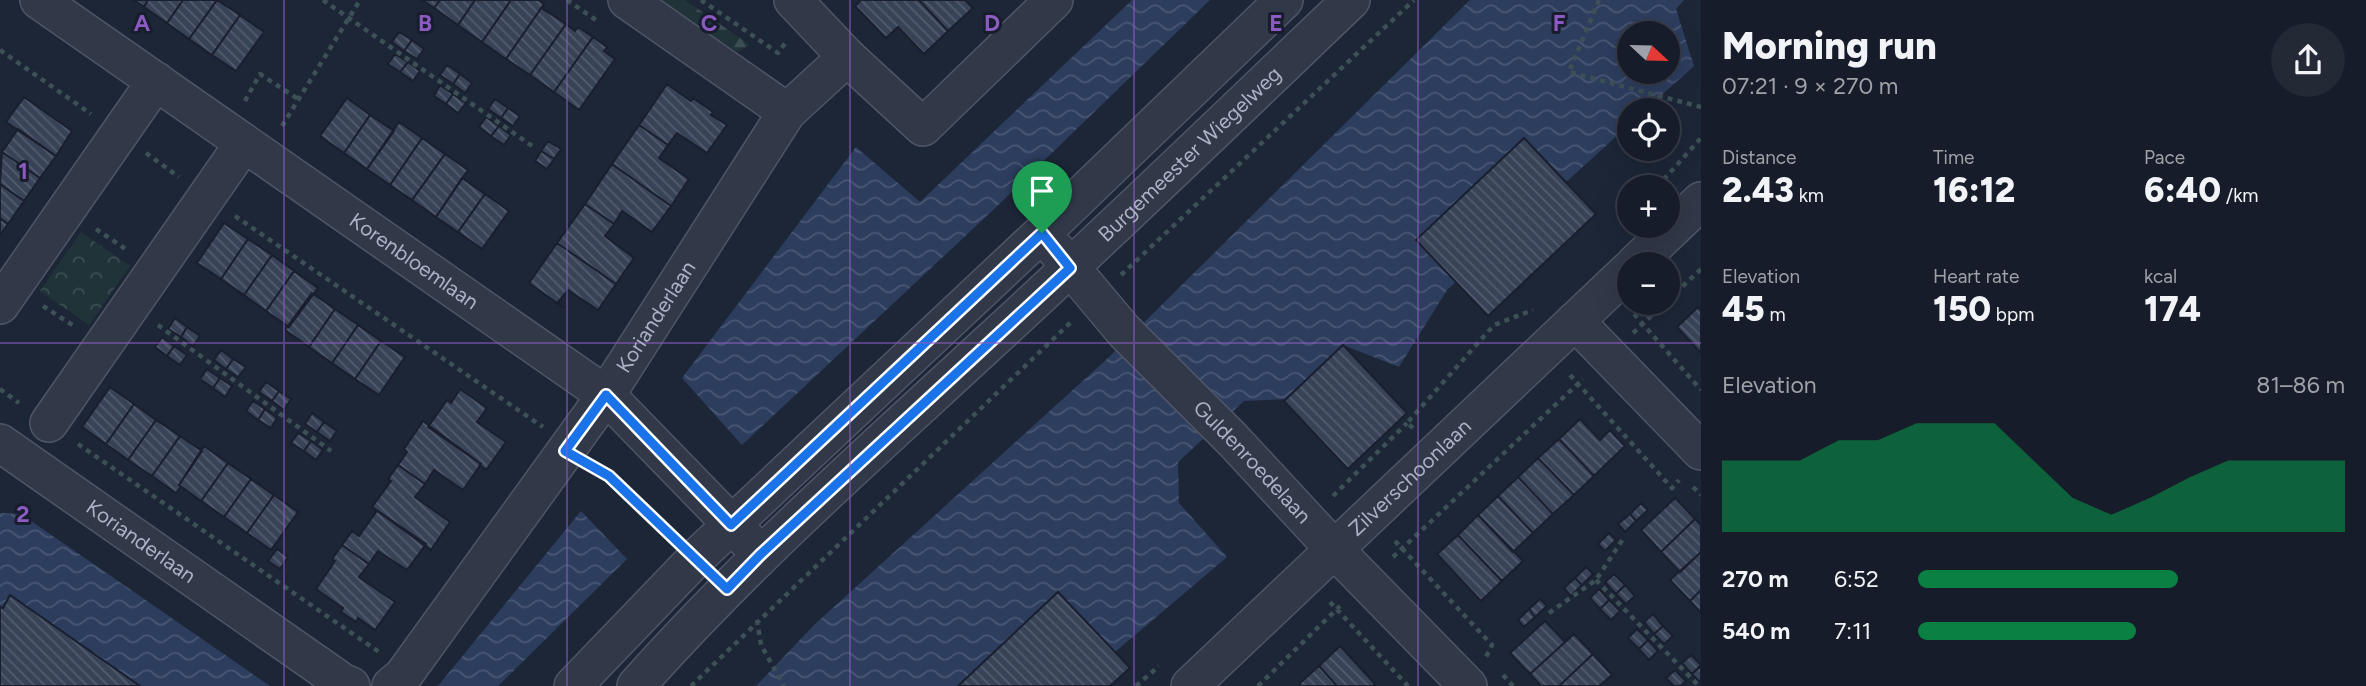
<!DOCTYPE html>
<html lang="en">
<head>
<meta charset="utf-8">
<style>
  body { margin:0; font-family:Figtree,sans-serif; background:#232935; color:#f1f3f6; height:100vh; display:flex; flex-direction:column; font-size:26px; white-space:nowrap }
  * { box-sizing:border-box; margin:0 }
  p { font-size:23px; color:#9ea1a8 }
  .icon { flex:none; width:38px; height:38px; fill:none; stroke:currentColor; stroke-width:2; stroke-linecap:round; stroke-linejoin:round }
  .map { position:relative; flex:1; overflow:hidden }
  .details { display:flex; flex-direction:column; background:#161c29; width:665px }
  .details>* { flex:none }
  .needle { width:46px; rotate:112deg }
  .controls { position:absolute; left:1617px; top:21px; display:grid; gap:14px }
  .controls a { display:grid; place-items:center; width:63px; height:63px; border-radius:50%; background:#161c29; box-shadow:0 7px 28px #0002,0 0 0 2px #353a46; font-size:35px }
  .pin { position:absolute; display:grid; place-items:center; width:60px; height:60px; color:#fff; margin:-72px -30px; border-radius:50% 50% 50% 0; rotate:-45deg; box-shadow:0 0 7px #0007 }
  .pin .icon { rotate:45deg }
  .round { display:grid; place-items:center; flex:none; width:74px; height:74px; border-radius:37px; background:#232935 }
  .head { display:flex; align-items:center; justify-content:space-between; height:119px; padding:0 21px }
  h1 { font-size:38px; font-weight:800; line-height:52px }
  .metrics { display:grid; grid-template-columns:repeat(3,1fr); gap:10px; height:119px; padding:7px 21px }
  .metrics div { display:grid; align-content:center }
  .metrics b { font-size:35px; font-weight:800 }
  .metrics small { font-size:19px; font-weight:400 }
  .metrics p { font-size:19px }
  .chart { height:196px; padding:14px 21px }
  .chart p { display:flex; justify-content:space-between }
  .chart svg { width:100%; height:126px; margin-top:7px; fill:#0b8043; opacity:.7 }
  ul { padding:0 21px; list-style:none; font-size:23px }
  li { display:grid; grid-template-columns:112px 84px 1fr; align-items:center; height:52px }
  li i { height:18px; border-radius:9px; background:#0b8043 }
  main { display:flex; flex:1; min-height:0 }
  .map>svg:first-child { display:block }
</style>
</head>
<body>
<main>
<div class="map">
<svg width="1701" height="686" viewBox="0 0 1701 686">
  <defs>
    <pattern id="forest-firs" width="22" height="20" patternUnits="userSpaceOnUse" patternTransform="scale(1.75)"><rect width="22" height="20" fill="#1f3338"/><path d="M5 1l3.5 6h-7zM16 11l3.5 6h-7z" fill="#3d4e53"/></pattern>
    <pattern id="park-crowns" width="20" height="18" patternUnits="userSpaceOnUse" patternTransform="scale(1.75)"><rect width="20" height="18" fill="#1f3338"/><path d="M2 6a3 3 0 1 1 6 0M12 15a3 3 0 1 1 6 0" fill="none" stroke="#3d4e53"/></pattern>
    <pattern id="water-waves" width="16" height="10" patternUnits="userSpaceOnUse" patternTransform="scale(1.75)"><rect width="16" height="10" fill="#2d3d5e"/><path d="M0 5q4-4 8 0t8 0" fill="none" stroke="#495774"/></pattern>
    <pattern id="building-back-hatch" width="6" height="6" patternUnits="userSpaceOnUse" patternTransform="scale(1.75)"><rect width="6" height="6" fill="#394358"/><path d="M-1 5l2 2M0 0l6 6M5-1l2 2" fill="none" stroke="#535c6e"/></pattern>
  </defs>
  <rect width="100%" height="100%" fill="#1d2637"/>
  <path fill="url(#forest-firs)" d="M661 0H685L750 45 737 52Z"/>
  <path fill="url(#park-crowns)" d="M81 232 130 266 89 325 40 291Z"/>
  <path fill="url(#water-waves)" fill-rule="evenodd" d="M1132 0H1210L991 212 742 445 682 378 856 147 920 202Z
    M1470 0H1684L1676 9 1694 66 1645 110H1629V125L1447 290 1399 367 1343 345 1286 399 1244 401 1178 462 1179 503 1227 557 1115 652 1058 592 958 686H756L814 625 1108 358ZM1629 33H1668V72H1629Z
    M581 511 627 559 498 686H438Z
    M0 513 21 514 270 686H140L10 595 3 608 0 607Z"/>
  <path fill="url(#building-back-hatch)" stroke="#191f2e" stroke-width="2" d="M134 0H148L144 7Z
    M148 0H183L167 23 144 7Z
    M183 0H217L189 39 167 23Z
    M217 0 240 15 212 55 189 39Z
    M422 0H440L434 8Z
    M440 0H475L458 25 434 8Z
    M475 0H511L482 42 458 25Z
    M511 0H539L544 4 506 59 482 42Z
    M861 0H919L948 31 924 54 898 27 886 38 855 6Z
    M919 0H965L973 8 948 31Z
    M544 4 543 9 566 24 530 75 506 59Z
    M240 15 264 32 236 71 212 55Z
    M566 24 575 31 578 27 593 37 554 92 530 75Z
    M399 32 412 40 404 51 392 42Z
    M593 37 607 47 604 51 615 59 579 110 554 92Z
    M412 40 424 49 417 59 404 51Z
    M395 54 408 62 400 72 388 64Z
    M408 62 420 71 413 81 400 72Z
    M447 65 460 74 453 84 440 75Z
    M460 74 472 83 465 93 453 84Z
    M667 84 691 101 693 98 713 112 711 115 727 125 707 153 677 133 668 145 639 125Z
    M440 85 453 94 446 104 434 96Z
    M453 94 466 103 458 113 446 104Z
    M24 97 72 131 56 156 6 122Z
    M347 98 370 115 344 153 320 136Z
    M495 99 508 108 501 118 488 109Z
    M508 108 520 116 513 126 501 118Z
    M370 115 394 131 367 169 344 153Z
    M486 117 499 126 491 136 479 127Z
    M399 122 422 138 390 185 367 169Z
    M639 125 668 145 659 158 689 179 671 206 612 164Z
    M499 126 511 135 504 145 491 136Z
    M18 129 56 156 40 178 2 152Z
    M422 138 445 154 412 200 390 185Z
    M1524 138 1596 214 1488 316 1416 240Z
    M548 141 561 149 554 159 541 151Z
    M541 151 554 159 547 169 535 161Z
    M2 152 40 178 24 201 0 184Z
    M445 154 468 170 436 217 412 200Z
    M612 164 671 206 652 232 622 211 614 224 585 204Z
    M462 178 485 194 458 232 436 217Z
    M0 184 24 201 8 224 0 218Z
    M485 194 509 211 482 249 458 232Z
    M585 204 614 224 605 236 634 258 616 284 557 243Z
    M0 218 8 224 0 235Z
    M224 223 248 239 221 279 197 263Z
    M248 239 272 255 244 295 221 279Z
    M557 243 616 284 598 310 568 290 558 302 564 308 529 283Z
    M272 255 294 271 266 311 244 295Z
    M294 271 318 288 289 327 266 311Z
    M312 293 335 309 309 347 285 330Z
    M1698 307 1701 311V353L1677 327Z
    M335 309 358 325 332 363 309 347Z
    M175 318 187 327 181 337 168 329Z
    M358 325 381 341 355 379 332 363Z
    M187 327 200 336 193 346 181 337Z
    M162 337 174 346 167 356 155 347Z
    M381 341 405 357 379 395 355 379Z
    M1343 345 1407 413 1348 469 1284 401Z
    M174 346 187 355 180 365 167 356Z
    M221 350 233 359 226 369 214 360Z
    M233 359 246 367 238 377 226 369Z
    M207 369 220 378 213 388 200 379Z
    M220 378 232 386 225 397 213 388Z
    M266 382 279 391 272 401 259 392Z
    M110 387 134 404 106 444 82 427Z
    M460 389 487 408 477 422 506 442 486 470 480 465 481 464 428 427 447 400 451 403Z
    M279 391 291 399 284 410 272 401Z
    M253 401 265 409 258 420 246 411Z
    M134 404 156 420 128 460 106 444Z
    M265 409 277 418 271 428 258 420Z
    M312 413 324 422 317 432 305 424Z
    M1580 419 1600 440 1610 430 1625 446 1594 476 1559 439Z
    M156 420 180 436 152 476 128 460Z
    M423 421 481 464 463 490 434 470 425 484 398 465 407 452 404 449Z
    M324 422 337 431 330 441 317 432Z
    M298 433 311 441 304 451 291 443Z
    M180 436 202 451 179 485 181 487 176 493 152 476Z
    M1559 439 1594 476 1574 495 1538 458Z
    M311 441 323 450 316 460 304 451Z
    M204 446 228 463 201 501 179 485Z
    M1538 458 1574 495 1553 514 1518 477Z
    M228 463 251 479 224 517 201 501Z
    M398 465 425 484 415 497 450 522 431 550 372 507 391 481 388 479Z
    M1518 477 1553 514 1533 533 1498 496Z
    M251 479 274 495 247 533 224 517Z
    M274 495 298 512 271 550 247 533Z
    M1498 496 1533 533 1513 552 1478 515Z
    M1675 498 1695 519 1661 552 1641 530Z
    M1641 503 1648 510 1636 521 1630 514Z
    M372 507 426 544 407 570 378 551 369 564 342 545 352 531 359 536 376 512Z
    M1630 514 1636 521 1625 532 1618 524Z
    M1478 515 1523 561 1502 581 1458 535Z
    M1695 519 1701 525V552L1680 572 1661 552Z
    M1609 533 1616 540 1605 551 1598 544Z
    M1458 535 1502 581 1481 601 1437 554Z
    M342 545 369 564 359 577 395 602 375 630 358 618 356 622 341 612 343 608 316 589 335 561 332 559Z
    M277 549 288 557 280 569 268 561Z
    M1701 552V590L1690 601 1670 580Z
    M1586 567 1593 574 1582 585 1575 578Z
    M1614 574 1625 585 1616 594 1605 582Z
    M1575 578 1582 585 1571 596 1564 588Z
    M1625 585 1635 596 1626 604 1616 594Z
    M1599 589 1609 600 1600 609 1590 598Z
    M1701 590V613L1690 601Z
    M1058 592 1130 668 1110 686H958Z
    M10 595 140 686H0V607L3 608Z
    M1540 599 1547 606 1535 617 1529 609Z
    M1609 600 1620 611 1611 620 1600 609Z
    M1529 609 1535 617 1524 627 1518 620Z
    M1653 614 1663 626 1654 634 1644 622Z
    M1545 621 1564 641 1574 634 1530 674 1510 653Z
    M1663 626 1673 636 1664 644 1654 634Z
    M1637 629 1648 640 1639 649 1628 638Z
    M1574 634 1593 654 1559 686H1541L1530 674Z
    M1648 640 1658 651 1649 660 1639 649Z
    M1340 646 1375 684 1373 686H1337L1319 666Z
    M1593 654 1612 675 1599 686H1559Z
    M1691 655 1701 665 1692 674 1682 663Z
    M1319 666 1337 686H1299L1301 682Z
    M1701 666V683L1692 674Z
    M1675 670 1686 681 1680 686H1674L1666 678Z"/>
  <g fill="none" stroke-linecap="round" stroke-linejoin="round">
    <g stroke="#4f5566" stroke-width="40">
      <g id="minor">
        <path id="s1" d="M39 0 606 395 748 541"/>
        <path d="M627 0 787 112"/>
        <path d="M793 0 847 57 923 127 1054 0"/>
        <path id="s2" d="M1056 250 1124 331 1233 440 1334 549 1468 686"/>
        <path d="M1635 264 1701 201"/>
        <path d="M0 305 156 81"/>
        <path d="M1575 321 1701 451"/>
        <path d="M49 423 244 143"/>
        <path id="s3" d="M0 443 342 682 351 686"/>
        <path id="s4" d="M391 686 403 676 606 395 787 112 847 57"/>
        <path d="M573 686 696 558 1042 233 1284 0"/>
        <path id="s5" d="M636 686C746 562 871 452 993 339 1114 228 1232 114 1351 0"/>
        <path id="s6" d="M1190 686 1629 270"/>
      </g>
    </g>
    <path stroke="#3d5056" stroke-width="4.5" stroke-dasharray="5 5" stroke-linecap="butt" d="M323 0 535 148
      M567 0 596 20
      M701 0 778 53 786 42
      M1599 0 1569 72 1701 107
      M0 50 91 114
      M245 101 260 74 298 99
      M282 126 360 0
      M146 153 179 177
      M1657 187 1701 138
      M235 216 543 427
      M96 229 127 250
      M1121 275 1414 0
      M1668 300 1701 269
      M43 306 74 326
      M1634 314 1701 390
      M158 325 331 451
      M1633 333 1665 303
      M1570 375 1672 488 1679 480
      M0 389 19 403
      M1413 428 1407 423 1494 325 1533 310
      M78 444 379 652
      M594 468 609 476 671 535
      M1693 487 1701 495
      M1333 496 1407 423
      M1395 541 1492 645 1486 657
      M1393 557 1583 379
      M1596 580 1699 686
      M1330 602 1408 686
      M1549 613 1596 580 1623 539
      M757 620 761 645 784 686
      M1503 675 1513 686
      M691 686 1071 322
      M1136 686 1159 666
      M1258 686 1340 606"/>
    <use href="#minor" stroke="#313848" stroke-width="37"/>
  </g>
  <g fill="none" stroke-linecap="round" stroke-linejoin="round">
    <g stroke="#fff" stroke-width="14">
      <path id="route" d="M1042 233 1070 268 761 554 727 589 609 476 565 451 606 395 731 525Z"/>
    </g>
    <use href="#route" stroke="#1a73e8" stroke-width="9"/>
  </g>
  <path fill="none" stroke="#8c5bc1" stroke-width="2" stroke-opacity="0.55" d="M284 0V686M567 0V686M850 0V686M1134 0V686M1418 0V686M0 343H1701"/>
  <g text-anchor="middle" stroke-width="6" stroke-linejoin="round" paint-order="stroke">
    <g font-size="21" fill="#abb2c5" stroke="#171d2c">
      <text dy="7" stroke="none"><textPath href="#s5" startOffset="768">Burgemeester Wiegelweg</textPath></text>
      <text dy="7" stroke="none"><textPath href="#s1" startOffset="457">Korenbloemlaan</textPath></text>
      <text dy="7" stroke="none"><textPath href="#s4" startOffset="455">Korianderlaan</textPath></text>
      <text dy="7" stroke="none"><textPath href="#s2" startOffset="289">Guldenroedelaan</textPath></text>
      <text dy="7" stroke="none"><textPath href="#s6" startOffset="303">Zilverschoonlaan</textPath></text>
      <text dy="7" stroke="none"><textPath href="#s3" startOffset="172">Korianderlaan</textPath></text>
    </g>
  </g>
  <g font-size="23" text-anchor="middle" font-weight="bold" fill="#8c5bc1" stroke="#171d2c" stroke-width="6" stroke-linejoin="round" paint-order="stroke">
    <text x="142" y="31">A</text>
    <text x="425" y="31">B</text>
    <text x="709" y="31">C</text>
    <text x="992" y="31">D</text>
    <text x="1276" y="31">E</text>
    <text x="1559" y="31">F</text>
    <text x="23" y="179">1</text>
    <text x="23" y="522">2</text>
  </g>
</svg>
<div class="controls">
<a><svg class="needle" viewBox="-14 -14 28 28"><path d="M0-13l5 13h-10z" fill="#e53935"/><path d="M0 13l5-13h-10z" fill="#9ea1a8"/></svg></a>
<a><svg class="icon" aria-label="locate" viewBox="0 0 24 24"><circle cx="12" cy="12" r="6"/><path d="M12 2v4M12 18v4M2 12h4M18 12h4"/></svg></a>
<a>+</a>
<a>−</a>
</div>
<div class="pin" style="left:1042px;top:233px;background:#1e9e55"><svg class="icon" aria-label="arrive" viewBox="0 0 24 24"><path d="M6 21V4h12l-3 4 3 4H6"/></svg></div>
</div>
<section class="details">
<div class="head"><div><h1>Morning run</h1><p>07:21 · 9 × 270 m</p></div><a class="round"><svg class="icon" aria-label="share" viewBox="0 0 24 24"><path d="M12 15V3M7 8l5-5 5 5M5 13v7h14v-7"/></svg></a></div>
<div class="metrics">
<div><p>Distance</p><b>2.43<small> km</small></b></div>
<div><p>Time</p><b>16:12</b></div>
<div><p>Pace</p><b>6:40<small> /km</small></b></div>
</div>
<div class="metrics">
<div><p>Elevation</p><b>45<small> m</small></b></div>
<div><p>Heart rate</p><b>150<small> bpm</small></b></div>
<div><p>kcal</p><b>174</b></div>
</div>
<div class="chart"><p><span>Elevation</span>81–86 m</p>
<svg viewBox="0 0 160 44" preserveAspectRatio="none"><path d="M0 44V19L10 19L20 19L30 12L40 12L50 6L60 6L70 6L80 19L90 32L100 38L110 32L120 25L130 19L140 19L150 19L160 19V44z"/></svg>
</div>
<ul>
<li><b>270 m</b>6:52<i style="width:61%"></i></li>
<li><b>540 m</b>7:11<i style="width:51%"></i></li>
</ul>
</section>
</main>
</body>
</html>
